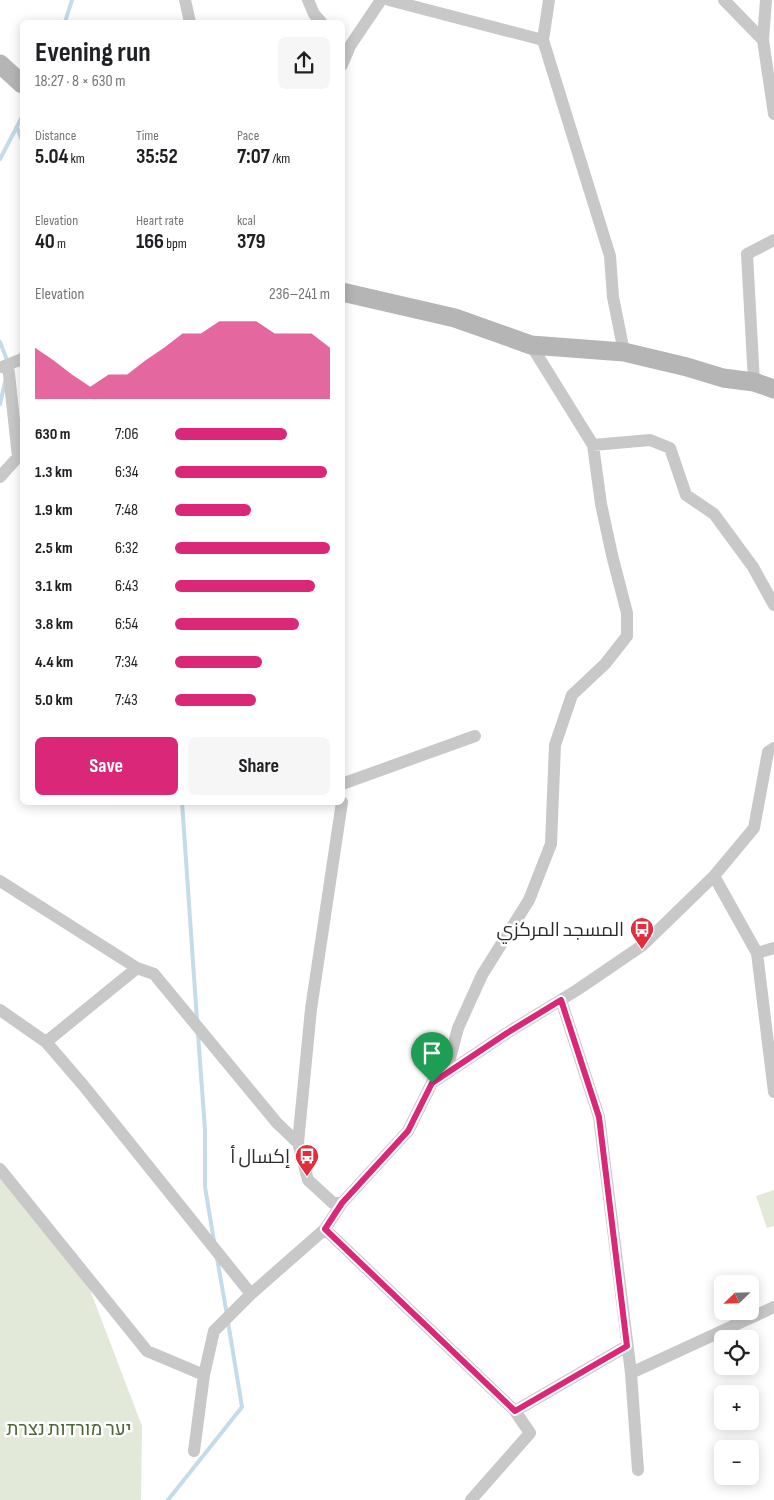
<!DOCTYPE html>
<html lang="en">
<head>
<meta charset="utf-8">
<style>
  body { margin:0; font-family:"Sofia Sans Condensed",Cairo,Heebo,sans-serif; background:#f6f6f6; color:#202124; height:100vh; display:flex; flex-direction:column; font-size:19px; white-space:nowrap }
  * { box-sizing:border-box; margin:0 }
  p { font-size:16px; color:#757577 }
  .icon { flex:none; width:28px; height:28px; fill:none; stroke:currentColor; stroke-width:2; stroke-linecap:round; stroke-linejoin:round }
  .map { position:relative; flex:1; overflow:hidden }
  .drawer { position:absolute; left:20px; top:20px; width:325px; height:785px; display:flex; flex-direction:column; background:#fff; border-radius:8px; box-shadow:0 2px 12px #0003 }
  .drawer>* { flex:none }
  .needle { width:32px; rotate:247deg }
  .tools { position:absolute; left:714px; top:1275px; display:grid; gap:10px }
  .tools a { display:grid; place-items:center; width:45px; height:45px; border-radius:8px; background:#fff; box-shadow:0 2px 12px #0003; font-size:25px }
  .pin { position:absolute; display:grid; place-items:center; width:42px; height:42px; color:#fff; margin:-51px -21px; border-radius:50% 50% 50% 0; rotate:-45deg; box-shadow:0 0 5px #0007 }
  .pin .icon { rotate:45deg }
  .round { display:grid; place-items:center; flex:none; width:52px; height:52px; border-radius:8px; background:#f6f6f6 }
  .summary { display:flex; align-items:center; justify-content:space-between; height:85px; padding:0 15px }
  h1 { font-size:28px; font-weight:700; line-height:38px }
  .metrics { display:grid; grid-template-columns:repeat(3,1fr); gap:8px; height:85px; padding:5px 15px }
  .metrics div { display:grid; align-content:center }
  .metrics b { font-size:21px; font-weight:700 }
  .metrics small { font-size:14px; font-weight:400 }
  .metrics p { font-size:14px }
  .chart { height:140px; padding:10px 15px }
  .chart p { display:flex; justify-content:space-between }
  .chart svg { width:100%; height:90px; margin-top:5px; fill:#db2777; opacity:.7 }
  .primary-button { display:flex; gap:10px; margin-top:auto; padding:10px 15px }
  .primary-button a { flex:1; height:58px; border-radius:8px; background:#db2777; color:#fff; font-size:20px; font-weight:700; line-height:58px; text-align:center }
  .primary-button a+a { background:#f6f6f6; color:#202124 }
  ul { padding:0 15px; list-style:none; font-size:16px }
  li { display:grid; grid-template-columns:80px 60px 1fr; align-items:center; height:38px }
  li i { height:12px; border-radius:6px; background:#db2777 }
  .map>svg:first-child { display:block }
</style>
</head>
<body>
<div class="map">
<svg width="774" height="1500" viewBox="0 0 774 1500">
  <rect width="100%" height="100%" fill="#fff"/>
  <path fill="#e2e9d8" d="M0 1170 76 1253 142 1426 141 1500H0Z
    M774 1190V1226L767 1228 756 1196Z"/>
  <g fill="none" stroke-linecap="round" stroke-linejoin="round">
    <path stroke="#c4dbea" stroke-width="4" d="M65 22 72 0
      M17 128 22 140
      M0 159 22 117
      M0 342 8 363
      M0 404 5 382
      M182 802 197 1020
      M198 1034 205 1130V1187L214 1241
      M217 1258 227 1315
      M168 1500 242 1407 228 1322"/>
    <path stroke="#c8c8c8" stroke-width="12" d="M185 0 190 22
      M308 0 314 14 321 22
      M389 0 543 40 610 256 613 297 624 352
      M724 0 763 40
      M766 0 763 40 774 114
      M543 40 549 0
      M342 65 350 46 381 0
      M531 345 593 445 650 440 670 448 686 495 714 514 753 567 774 605
      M2 367 22 359
      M754 382 747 254 774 240
      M0 477 18 457 8 365
      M342 784 475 736
      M342 802 311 1009 298 1143 308 1180 333 1203H342
      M714 876 757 953 774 1092
      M0 881 137 968 154 974 277 1123 298 1143
      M757 953 774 948
      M561 1000 599 1117 631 1373 638 1470
      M0 1010 46 1042 83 1085 251 1294
      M46 1042 137 968
      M439 1076 448 1066 458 1028 482 975 529 900 551 844 555 745 572 695 605 664 627 636V613L612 555 601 504 593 445
      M0 1169 147 1351 204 1375
      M325 1229 515 1411 530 1433 471 1500
      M631 1373 774 1307
      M515 1411 627 1346
      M194 1451 204 1375 214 1331 251 1294 325 1229 342 1203 408 1131 432 1083 507 1033 577 990 643 945 714 876 754 828 768 752 774 748"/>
    <path stroke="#b5b5b5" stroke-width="19" d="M0 64 22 84
      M342 292 455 318 531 345 624 352 687 367 723 378 754 382 774 389"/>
  </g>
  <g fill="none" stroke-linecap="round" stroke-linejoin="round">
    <g stroke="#fff" stroke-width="10">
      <path id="route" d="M561 1000 599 1117 627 1346 515 1411 325 1229 342 1203 408 1131 432 1083 507 1033Z"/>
    </g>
    <use href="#route" stroke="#db2777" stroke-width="6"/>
  </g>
  <defs>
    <g id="bus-pin" transform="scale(1.25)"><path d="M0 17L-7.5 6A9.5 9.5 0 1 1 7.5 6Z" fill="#e32d3c" stroke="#fff"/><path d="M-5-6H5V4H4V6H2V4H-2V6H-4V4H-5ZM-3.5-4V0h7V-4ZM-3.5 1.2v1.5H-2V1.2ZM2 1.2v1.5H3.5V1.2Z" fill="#fff"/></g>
  </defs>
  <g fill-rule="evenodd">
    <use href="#bus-pin" x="642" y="929"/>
    <use href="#bus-pin" x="307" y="1156"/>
  </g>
  <g text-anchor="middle" stroke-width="5" stroke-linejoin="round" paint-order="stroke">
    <g font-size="19" fill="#2b2b2b" stroke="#fff" text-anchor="end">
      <text x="624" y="936">المسجد المركزي</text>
      <text x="290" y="1163">إكسال أ</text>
    </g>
    <g font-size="19" fill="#4f663a" stroke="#fff">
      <text x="69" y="1435">יער מורדות נצרת</text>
    </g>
  </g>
</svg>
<div class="tools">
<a><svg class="needle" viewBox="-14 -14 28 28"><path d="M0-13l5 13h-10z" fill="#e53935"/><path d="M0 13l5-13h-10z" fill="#757577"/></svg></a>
<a><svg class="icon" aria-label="locate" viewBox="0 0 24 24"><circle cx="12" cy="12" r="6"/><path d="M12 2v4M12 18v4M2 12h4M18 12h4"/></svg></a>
<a>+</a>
<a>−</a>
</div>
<div class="pin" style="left:432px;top:1083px;background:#1e9e55"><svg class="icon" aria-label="arrive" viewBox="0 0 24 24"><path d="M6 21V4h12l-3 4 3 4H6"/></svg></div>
<section class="drawer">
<div class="summary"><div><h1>Evening run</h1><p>18:27 · 8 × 630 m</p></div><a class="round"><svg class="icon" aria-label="share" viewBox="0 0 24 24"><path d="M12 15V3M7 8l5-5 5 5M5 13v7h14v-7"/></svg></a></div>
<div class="metrics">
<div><p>Distance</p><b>5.04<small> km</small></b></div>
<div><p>Time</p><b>35:52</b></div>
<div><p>Pace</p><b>7:07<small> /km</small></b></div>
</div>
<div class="metrics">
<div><p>Elevation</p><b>40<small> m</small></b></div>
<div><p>Heart rate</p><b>166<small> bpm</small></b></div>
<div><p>kcal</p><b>379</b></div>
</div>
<div class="chart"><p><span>Elevation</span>236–241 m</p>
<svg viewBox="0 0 160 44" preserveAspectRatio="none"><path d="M0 44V19L10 25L20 32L30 38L40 32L50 32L60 25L70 19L80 12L90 12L100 6L110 6L120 6L130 12L140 12L150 12L160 19V44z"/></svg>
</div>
<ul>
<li><b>630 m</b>7:06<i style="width:72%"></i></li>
<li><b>1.3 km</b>6:34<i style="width:98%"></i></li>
<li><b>1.9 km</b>7:48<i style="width:49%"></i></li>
<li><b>2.5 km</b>6:32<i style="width:100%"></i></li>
<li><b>3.1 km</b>6:43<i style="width:90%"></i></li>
<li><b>3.8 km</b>6:54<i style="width:80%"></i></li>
<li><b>4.4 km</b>7:34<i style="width:56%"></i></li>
<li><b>5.0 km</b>7:43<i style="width:52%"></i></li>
</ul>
<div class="primary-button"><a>Save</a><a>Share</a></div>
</section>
</div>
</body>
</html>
